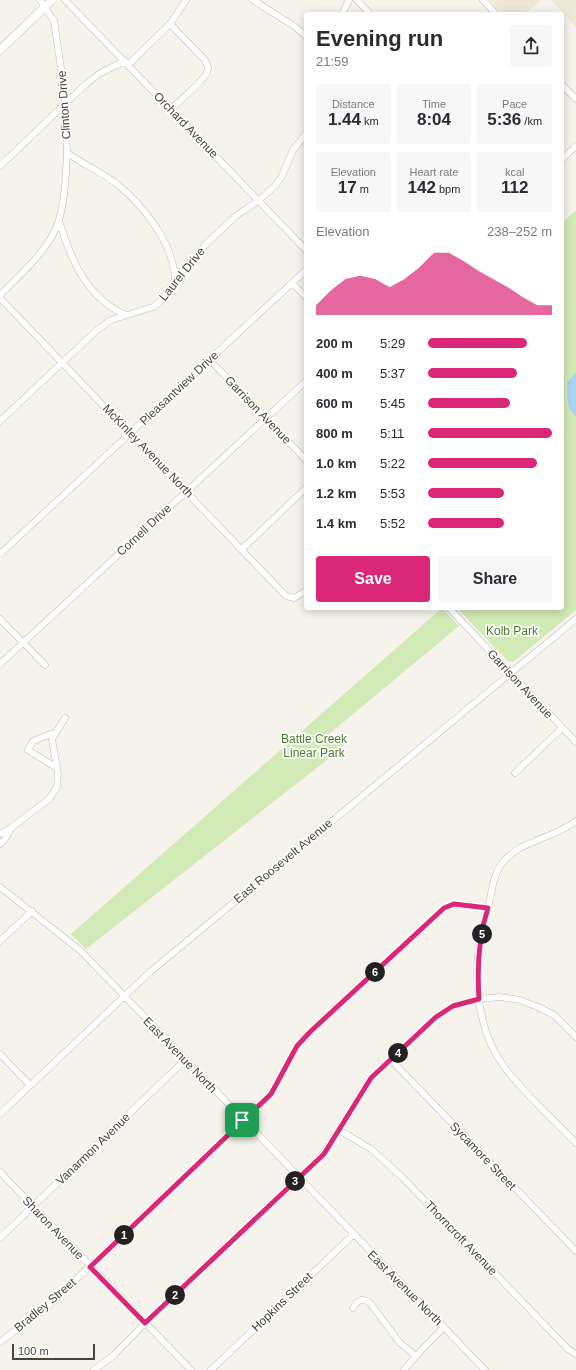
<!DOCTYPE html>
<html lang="en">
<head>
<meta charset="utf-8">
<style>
  body { margin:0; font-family:Helvetica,sans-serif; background:#f7f7f7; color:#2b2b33; height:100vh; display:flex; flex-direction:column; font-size:15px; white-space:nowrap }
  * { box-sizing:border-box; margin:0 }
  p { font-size:13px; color:#7c7c81 }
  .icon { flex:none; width:22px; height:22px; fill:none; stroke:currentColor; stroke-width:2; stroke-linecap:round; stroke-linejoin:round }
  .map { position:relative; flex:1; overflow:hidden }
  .details { position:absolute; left:304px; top:12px; width:260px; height:598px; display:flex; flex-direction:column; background:#fff; border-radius:4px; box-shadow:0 2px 10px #0003 }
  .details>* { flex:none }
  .scale { position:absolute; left:12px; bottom:10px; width:83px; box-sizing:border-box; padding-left:4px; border:2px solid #4b4439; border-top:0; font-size:11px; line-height:14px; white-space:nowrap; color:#4b4439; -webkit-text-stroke:3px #fff; paint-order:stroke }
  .pin { position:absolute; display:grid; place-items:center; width:34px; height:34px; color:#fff; margin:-17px; border-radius:8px; box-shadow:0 2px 6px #0006 }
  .km { position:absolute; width:20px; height:20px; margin:-10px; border-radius:50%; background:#222; color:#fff; font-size:11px; line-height:20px; text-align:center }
  .round { display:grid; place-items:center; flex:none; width:42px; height:42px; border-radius:4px; background:#f7f7f7 }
  .summary { display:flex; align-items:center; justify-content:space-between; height:68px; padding:0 12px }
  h1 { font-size:22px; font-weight:700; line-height:30px }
  .figures { display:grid; grid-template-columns:repeat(3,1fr); gap:6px; height:68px; padding:4px 12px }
  .figures div { display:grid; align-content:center; border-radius:4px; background:#f7f7f7; text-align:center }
  .figures b { font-size:17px; font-weight:700 }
  .figures small { font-size:11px; font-weight:400 }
  .figures p { font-size:11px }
  .chart { height:112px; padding:8px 12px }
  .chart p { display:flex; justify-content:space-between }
  .chart svg { width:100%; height:72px; margin-top:4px; fill:#db2777; opacity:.7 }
  .cta { display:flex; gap:8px; margin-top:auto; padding:8px 12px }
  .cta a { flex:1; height:46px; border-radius:4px; background:#db2777; color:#fff; font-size:16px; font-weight:700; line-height:46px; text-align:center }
  .cta a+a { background:#f7f7f7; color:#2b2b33 }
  ul { padding:0 12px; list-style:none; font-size:13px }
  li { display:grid; grid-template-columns:64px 48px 1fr; align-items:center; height:30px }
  li i { height:10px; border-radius:5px; background:#db2777 }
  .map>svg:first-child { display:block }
</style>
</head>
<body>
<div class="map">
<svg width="576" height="1370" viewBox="0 0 576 1370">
  <rect width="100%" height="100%" fill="#f6f3ec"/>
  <path fill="#efe8d6" d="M490 0H541L524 14H504Z
    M551 0H576V27Z"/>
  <path fill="#d2eab5" d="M576 210V610L513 662 508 661 457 608H562V223Z
    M442 608 459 626 329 734 342 748 86 949 71 934Z"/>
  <path fill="#a9d4f2" d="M576 372V417C564 404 569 397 567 383Z"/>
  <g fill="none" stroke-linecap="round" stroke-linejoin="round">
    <g stroke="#c2bbae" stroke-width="7">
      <path id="minor" d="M40 0 54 21 64 89 67 153C83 164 101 172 117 184 144 206 174 244 175 280
        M65 0 306 250
        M253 0 294 26 306 36
        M357 0 370 14
        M483 0 496 14
        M342 14 349 0
        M170 24 205 60C206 63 208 66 208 69 208 78 178 102 171 109
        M128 65 170 24 186 0
        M562 85 576 99
        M562 159 576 146
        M0 166 86 84 100 73 125 61
        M59 221C71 259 86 298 126 315
        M292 283 306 297
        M0 295C19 276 52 247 59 220 65 199 66 175 67 153
        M0 298 286 596 294 598 306 591
        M210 360 306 460
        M0 421 97 330 111 320 153 307 161 301 175 280 208 242 237 215 258 201 275 186 282 176 293 150 306 134
        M242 549 306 488
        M0 554 306 270
        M449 608 576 742
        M0 619 45 665
        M0 664 306 381
        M56 732 33 741 28 750 57 768
        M515 773 562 728
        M576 821C554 838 520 841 503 862 492 874 492 896 487 911 471 959 473 1026 505 1068 526 1095 553 1119 576 1143
        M11 828 49 799 57 787 58 774 52 739 65 718
        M0 834 11 828 5 839 0 844
        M0 887 81 951 485 1370
        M0 941 32 911
        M0 1054 30 1085
        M391 1060 576 1251
        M0 1114 150 972 576 619
        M339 1130 371 1149 402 1177 568 1349 576 1354
        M0 1172 191 1370
        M0 1238 185 1060
        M353 1308C358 1300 362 1297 370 1303L400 1343 416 1356
        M0 1342 47 1307 271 1094 297 1047 310 1032 445 908C459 902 473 906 488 908
        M94 1370 114 1355 145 1323 323 1154 371 1078 436 1017 453 1006 479 999 499 997 520 1000 538 1007 554 1015 576 1037
        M211 1370 353 1235
        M404 1370 416 1356 444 1327"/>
    </g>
    <g stroke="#c2bbae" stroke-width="9">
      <path id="tertiary" d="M0 50 52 0"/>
    </g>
    <use href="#minor" stroke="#fff" stroke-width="6"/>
    <use href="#tertiary" stroke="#fff" stroke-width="8"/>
  </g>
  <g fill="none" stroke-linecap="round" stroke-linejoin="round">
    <g stroke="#fff" stroke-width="8">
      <path id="route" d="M454 904 488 908C478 938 477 969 479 999L453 1006 436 1017 371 1078 324 1154 145 1323 90 1267 271 1094 297 1046 310 1032 444 908Z"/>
    </g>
    <use href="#route" stroke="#db2777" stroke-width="5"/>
  </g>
  <g text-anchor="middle" stroke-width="3.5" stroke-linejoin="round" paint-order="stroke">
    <g font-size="12" fill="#4b4439" stroke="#fff">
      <text transform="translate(64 105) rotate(-94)" y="4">Clinton Drive</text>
      <text transform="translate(186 125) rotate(46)" y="4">Orchard Avenue</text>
      <text transform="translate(182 274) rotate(-51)" y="4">Laurel Drive</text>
      <text transform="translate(179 388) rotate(-43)" y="4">Pleasantview Drive</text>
      <text transform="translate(258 410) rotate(46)" y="4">Garrison Avenue</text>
      <text transform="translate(148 451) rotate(46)" y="4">McKinley Avenue North</text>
      <text transform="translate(144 530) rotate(-43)" y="4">Cornell Drive</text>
      <text transform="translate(520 684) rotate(47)" y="4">Garrison Avenue</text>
      <text transform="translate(283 861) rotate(-40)" y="4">East Roosevelt Avenue</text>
      <text transform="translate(180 1055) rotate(46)" y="4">East Avenue North</text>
      <text transform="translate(93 1149) rotate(-44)" y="4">Vanarmon Avenue</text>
      <text transform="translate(483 1156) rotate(46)" y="4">Sycamore Street</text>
      <text transform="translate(53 1228) rotate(46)" y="4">Sharon Avenue</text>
      <text transform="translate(461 1238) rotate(46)" y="4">Thorncroft Avenue</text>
      <text transform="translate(405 1288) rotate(45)" y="4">East Avenue North</text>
      <text transform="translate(282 1302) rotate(-44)" y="4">Hopkins Street</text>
      <text transform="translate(45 1305) rotate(-40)" y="4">Bradley Street</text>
    </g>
    <g font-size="12" fill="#4a7f2a" stroke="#fff">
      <text x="512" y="635">Kolb Park</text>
      <text x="314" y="743">Battle Creek<tspan x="314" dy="14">Linear Park</tspan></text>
    </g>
  </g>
</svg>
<div class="scale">100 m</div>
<div class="pin" style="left:242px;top:1120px;background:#1e9e55"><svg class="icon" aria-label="arrive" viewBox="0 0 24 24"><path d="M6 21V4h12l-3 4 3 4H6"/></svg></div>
<b class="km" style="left:124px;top:1235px">1</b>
<b class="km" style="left:175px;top:1295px">2</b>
<b class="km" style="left:295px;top:1181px">3</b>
<b class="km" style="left:398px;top:1053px">4</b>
<b class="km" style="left:482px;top:934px">5</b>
<b class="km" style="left:375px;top:972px">6</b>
<section class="details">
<div class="summary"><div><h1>Evening run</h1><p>21:59</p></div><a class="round"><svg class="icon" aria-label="share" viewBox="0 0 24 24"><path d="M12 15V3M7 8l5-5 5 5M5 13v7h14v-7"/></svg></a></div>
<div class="figures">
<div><p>Distance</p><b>1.44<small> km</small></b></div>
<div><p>Time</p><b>8:04</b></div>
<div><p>Pace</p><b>5:36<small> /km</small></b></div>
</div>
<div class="figures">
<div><p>Elevation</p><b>17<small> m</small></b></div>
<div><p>Heart rate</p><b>142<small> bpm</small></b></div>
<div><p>kcal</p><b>112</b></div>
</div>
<div class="chart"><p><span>Elevation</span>238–252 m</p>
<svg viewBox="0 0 160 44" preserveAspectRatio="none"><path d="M0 44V38L10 29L20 22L30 20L40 22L50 27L60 22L70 15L80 6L90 6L100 11L110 17L120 22L130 27L140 33L150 38L160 38V44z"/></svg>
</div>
<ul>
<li><b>200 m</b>5:29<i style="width:80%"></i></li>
<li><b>400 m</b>5:37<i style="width:72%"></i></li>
<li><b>600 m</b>5:45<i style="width:66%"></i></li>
<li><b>800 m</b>5:11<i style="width:100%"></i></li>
<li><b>1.0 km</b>5:22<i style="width:88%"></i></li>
<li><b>1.2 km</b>5:53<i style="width:61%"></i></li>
<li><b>1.4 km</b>5:52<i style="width:61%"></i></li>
</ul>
<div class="cta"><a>Save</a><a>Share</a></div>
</section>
</div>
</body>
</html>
